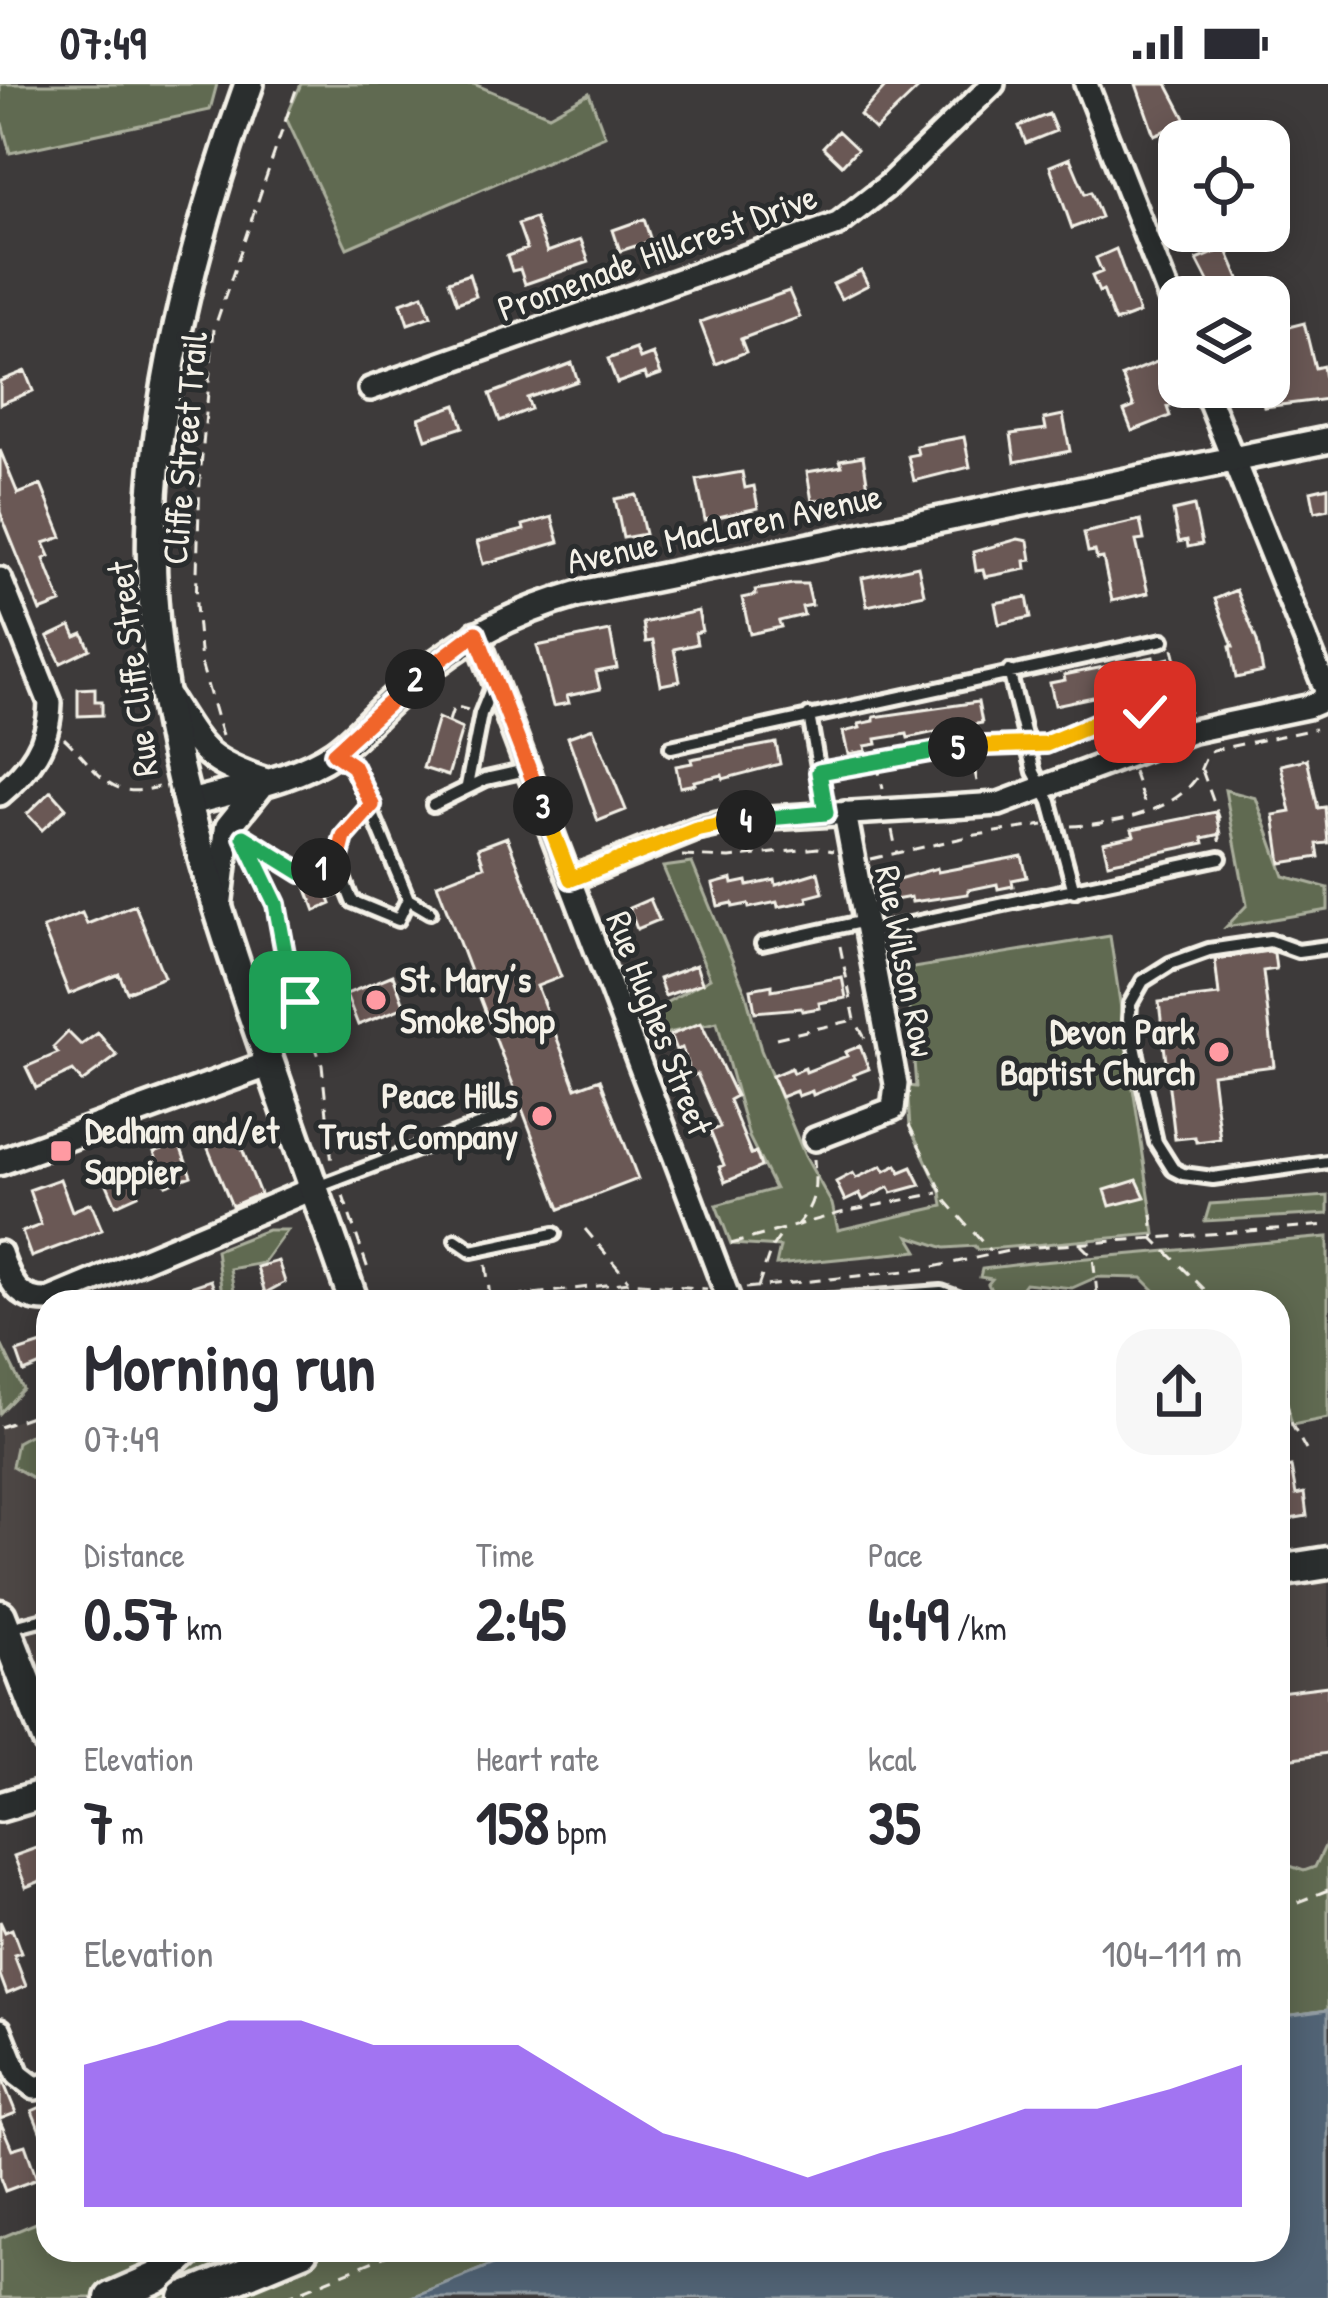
<!DOCTYPE html>
<html lang="en">
<head>
<meta charset="utf-8">
<style>
  body { margin:0; font-family:"Patrick Hand",sans-serif; background:#f7f7f7; color:#2b2b33; height:100vh; display:flex; flex-direction:column; font-size:45px; white-space:nowrap }
  * { box-sizing:border-box; margin:0 }
  p { font-size:39px; color:#7c7c81 }
  .icon { flex:none; width:66px; height:66px; fill:none; stroke:currentColor; stroke-width:2; stroke-linecap:round; stroke-linejoin:round }
  .map { position:relative; flex:1; overflow:hidden }
  .side { position:absolute; left:36px; top:1206px; width:1254px; height:972px; display:flex; flex-direction:column; background:#fff; border-radius:36px; box-shadow:0 6px 30px #0003 }
  .side>* { flex:none }
  .buttons { position:absolute; left:1158px; top:36px; display:grid; gap:24px }
  .buttons a { display:grid; place-items:center; width:132px; height:132px; border-radius:24px; background:#fff; box-shadow:0 6px 30px #0003; font-size:60px }
  .pin { position:absolute; display:grid; place-items:center; width:102px; height:102px; color:#fff; margin:-51px; border-radius:24px; box-shadow:0 6px 18px #0006 }
  .km { position:absolute; width:60px; height:60px; margin:-30px; border-radius:50%; background:#222; color:#fff; font-size:33px; line-height:60px; text-align:center }
  .round { display:grid; place-items:center; flex:none; width:126px; height:126px; border-radius:36px; background:#f7f7f7 }
  .head { display:flex; align-items:center; justify-content:space-between; height:204px; padding:0 48px }
  h1 { font-size:66px; font-weight:700; line-height:90px }
  .stats { display:grid; grid-template-columns:repeat(3,1fr); gap:18px; height:204px; padding:12px 48px }
  .stats div { display:grid; align-content:center }
  .stats b { font-size:60px; font-weight:700 }
  .stats small { font-size:33px; font-weight:400 }
  .stats p { font-size:33px }
  .chart { height:336px; padding:24px 48px }
  .chart p { display:flex; justify-content:space-between }
  .chart svg { width:100%; height:216px; margin-top:12px; fill:#7c3aed; opacity:.7 }
  .status { display:flex; justify-content:space-between; align-items:center; height:84px; padding:0 60px; background:#fff; direction:ltr }
  .status svg { height:33px; fill:currentColor }
  .map>svg:first-child { display:block }
</style>
</head>
<body>
<div class="status"><b>07:49</b><svg viewBox="0 0 49 12"><path d="M0 12V9h3v3zM5 12V6h3v6zM10 12V3h3v9zM15 12V0h3v12zM26 1h20v11H26zM47 4h2v5h-2z"/></svg></div>
<div class="map">
<svg width="1328" height="2214" viewBox="0 0 1328 2214">
  <rect width="100%" height="100%" fill="#3d3a3a"/>
  <filter id="ink" filterUnits="userSpaceOnUse"><feTurbulence type="fractalNoise" baseFrequency=".00833" numOctaves="2"/><feDisplacementMap in="SourceGraphic" scale="24" xChannelSelector="R" yChannelSelector="G"/><feConvolveMatrix kernelMatrix="1 2 1 2 8 2 1 2 1" color-interpolation-filters="sRGB"/></filter>
  <g filter="url(#ink)">
    <path fill="#4d4645" d="M48 1326V1655L0 1531V1343Z
      M1328 1479V1805L1278 1825V1487Z"/>
    <path fill="#616b51" stroke="#aaae9c" stroke-width="3" d="M0 0H217L210 26 10 69 0 32Z
      M301 0H474L549 31 589 9 605 52 347 164 286 34Z
      M1225 706 1256 714 1284 792 1328 804V826L1226 843 1247 821Z
      M692 779 746 910 761 966 805 1072 832 1120 838 1146 943 1122 941 1108 910 1043 907 1002 916 1003 907 885 1110 852 1155 1150 977 1166 975 1162 945 1164 909 1152 918 1167 776 1181 780 1163 731 1160 716 1121 775 1105 749 1053 717 938 664 950 651 927 710 894 663 783Z
      M1328 1112V1130L1205 1137 1210 1120Z
      M267 1146H287L263 1179 230 1185 236 1218H223L216 1166Z
      M1328 1153V1334L1292 1341 1284 1308 1278 1309V1218H1166L1142 1194 1097 1193 1072 1204 1025 1199 1011 1218H997L988 1200 992 1195 980 1193 982 1185 1030 1179Z
      M0 1258 23 1305 0 1329Z
      M48 1341V1397L43 1400 12 1382 17 1358Z
      M1328 1756V1926L1278 1933V1771L1290 1782 1304 1787 1315 1783Z
      M48 2134V2166H528L409 2214H0V2154Z"/>
    <path fill="#516374" stroke="#929ca2" stroke-width="3" d="M1328 1926V2214H409L528 2166H1278V1933Z"/>
    <path fill="#6a5855" stroke="#f4f1e8" stroke-width="3" d="M888 0H923L875 46 860 31Z
      M1136 0H1167L1187 38 1154 51Z
      M1049 30 1056 47 1026 59 1019 42Z
      M838 47 857 65 842 81 823 63Z
      M1070 74 1085 110 1091 108 1101 133 1072 144 1050 82Z
      M1179 78V122L1163 84Z
      M535 134 547 168 581 156 589 178 525 200 520 185 512 187 507 172 527 165 518 140Z
      M644 135 651 157 620 167 613 146Z
      M1226 164 1247 213H1204L1214 209 1197 176Z
      M1116 165 1139 229 1115 238 1103 206 1099 208 1092 192 1102 188 1096 174Z
      M861 187 868 201 841 215 833 200Z
      M469 190 476 212 457 219 449 197Z
      M789 207 800 233 741 255 746 268 716 280 700 238Z
      M423 211 431 232 408 240 401 219Z
      M1304 239 1315 284 1323 282 1328 315 1264 323 1260 303H1269V248Z
      M636 265 640 275 653 270 661 290 647 295 645 289 617 299 608 275Z
      M1159 277 1172 321 1167 323 1170 332 1132 347 1124 327 1134 323 1122 292Z
      M572 279 578 297 527 314 531 325 500 337 490 310Z
      M25 287 33 307 0 320V297Z
      M456 321 463 343 426 355 419 334Z
      M1063 331 1070 367 1015 378 1011 350 1046 345 1044 335Z
      M964 353 970 383 914 397 908 372 918 370 916 362Z
      M0 366 18 410 41 401 62 453 44 459 50 472 44 475 61 519 40 527 0 428Z
      M863 372 869 410 812 417 807 388 842 382 840 376Z
      M742 388 745 404 754 402 758 424 705 436 697 396Z
      M1328 403V425L1315 428 1311 407Z
      M636 411 645 450 623 454 615 415Z
      M1194 422 1202 460 1188 463 1187 456 1179 458 1173 427Z
      M552 433 559 458 483 480 477 458 524 446 523 441Z
      M1140 436 1144 456 1136 457 1148 509 1112 517 1103 474 1097 475 1095 467 1088 468 1084 449Z
      M1018 455 1028 457 1031 476 1025 477 1026 485 985 493 983 486 976 487 973 468Z
      M918 482 924 510 867 522 862 494Z
      M793 500H807L812 521 802 523 804 531 779 537 781 543 750 550 742 514 756 511 755 506Z
      M1236 506 1257 557 1263 588 1236 594 1230 562H1233L1215 515Z
      M1027 513 1031 533 999 540 995 519Z
      M698 527 702 547 695 549 697 560 674 565 680 597 661 601 653 557 646 558 643 539Z
      M71 542 76 553 83 550 90 565 61 579 48 553Z
      M610 547 617 584 596 588 600 605 567 612 569 619 553 622 537 562Z
      M1153 573 1154 578 1169 574 1174 596 1055 621 1050 599 1065 596 1064 591Z
      M95 604V617H102V631L78 632V605Z
      M978 618 982 639 954 644 955 650 936 654 935 648 908 654 907 650 876 655 877 660 865 662 866 667 848 670 843 648 860 644 859 640 874 637V633Z
      M438 634 462 645 448 692 423 684Z
      M593 644 626 726 598 737 568 653Z
      M776 659 780 680 723 695 722 691 694 697 695 700 680 703 676 682 692 679 691 675Z
      M1307 675 1318 724 1325 723 1328 759 1317 760 1319 773 1281 779 1274 731 1291 728 1281 681Z
      M51 707 66 724 42 746 27 730Z
      M1216 728 1221 750 1203 754 1204 759 1108 779 1103 758 1134 751 1132 745Z
      M507 753 561 893 537 902 576 1004 600 995 638 1095 560 1125 437 800 484 782 478 764Z
      M1022 772 1027 793 1012 796 1013 802 998 805 997 800 968 806V810L912 818 911 813 895 816 891 797 937 784 938 788Z
      M818 788 823 809 807 813 808 817 778 823 777 818 749 824 748 820 733 823 732 819 718 822 713 800 732 795 733 800 747 797 748 802 775 796 776 801Z
      M332 789 339 811 329 815 331 820 315 827 304 797Z
      M650 815 659 836 637 845 629 824Z
      M135 821 164 893 127 908 119 890 69 910 43 844 82 829 87 840Z
      M1269 867 1274 869 1276 885 1263 887 1274 982 1212 990 1220 1055 1196 1058 1195 1053 1175 1055 1159 918 1219 911 1215 875Z
      M696 881 702 899 665 912 659 895Z
      M393 891 405 923 358 941 346 910Z
      M842 893 846 914 819 919 820 924 802 927 801 924 755 928 751 905 772 901V906Z
      M701 939 736 1012 729 1016 751 1070 756 1068 761 1083 725 1098 719 1083 724 1081 710 1047 720 1043 697 990 691 992 682 964 676 966 670 951Z
      M68 948 81 961 98 949 117 972 82 998 73 987 36 1004 26 983 58 969 53 963Z
      M860 962 869 985 853 991 855 994 813 1011 812 1007 798 1012 796 1007 781 1013 772 992 791 984 793 989 805 984 806 988 847 972 845 968Z
      M233 1042 260 1110 232 1122 207 1062 214 1059 211 1051Z
      M179 1059 191 1092 166 1101 154 1068Z
      M124 1080 138 1111 116 1121 102 1089Z
      M897 1081 900 1088 912 1083 921 1101 892 1109 889 1103 863 1116 860 1110 845 1117 836 1098 853 1089 856 1094 882 1082 885 1087Z
      M60 1095 72 1127 91 1119 102 1146 31 1173 22 1148 41 1141 29 1106Z
      M1137 1096 1145 1113 1110 1122 1105 1106Z
      M278 1177 285 1198 265 1209 257 1183Z
      M211 1196 218 1218H184L181 1206Z
      M48 1258V1278L24 1288 17 1268Z
      M1291 1383 1296 1411 1304 1409 1307 1432 1278 1437V1385Z
      M1328 1602V1669L1287 1675 1279 1608Z
      M39 1763 48 1794 26 1803 14 1772Z
      M0 1837 5 1848 12 1845 21 1869 14 1871 26 1902 7 1910 0 1891Z
      M0 1990 16 2029 0 2035Z
      M48 2020V2065H47L32 2027Z
      M0 2037 12 2065 25 2061 37 2095 5 2107 0 2094Z"/>
    <g fill="none" stroke-linecap="round" stroke-linejoin="round">
      <g stroke="#f4f1e8" stroke-width="20">
        <path id="service" d="M1009 587 1034 688 1050 718 1074 807
          M809 631 826 729
          M671 663 1163 556
          M337 671 353 682 408 815
          M467 702 481 630 494 598
          M372 721C334 761 331 766 352 817L398 836 408 815 430 828
          M433 721 486 695 526 686
          M868 849 1220 774
          M762 860 865 837
          M1328 863 1298 867 1270 857 1209 866 1170 880 1143 897 1130 920 1129 935 1156 1058 1173 1085 1183 1090 1213 1094 1328 1078
          M317 1103 509 1030
          M456 1156 472 1167 554 1150
          M807 1218 941 1208 969 1218
          M10 1544 48 1534"/>
      </g>
      <g stroke="#f4f1e8" stroke-width="30">
        <path id="minor" d="M1086 0 1179 237
          M1204 303 1328 611
          M370 305 838 140 888 101 993 0
          M0 495 50 619C49 660 31 684 0 710
          M476 549 730 1218
          M571 795 696 745 736 736 999 720 1193 647 1307 623 1328 614
          M815 1055 893 1025 896 1000 845 729
          M0 1169C10 1196 16 1217 48 1216L314 1104
          M0 1946 18 1991 35 2004 48 2001"/>
      </g>
      <g stroke="#f4f1e8" stroke-width="33">
        <path id="tertiary" d="M168 614C201 666 204 677 265 697L228 743 219 819
          M186 720C233 706 293 697 334 669 356 654 375 630 395 613 454 560 502 532 578 510L1328 356
          M0 1078 269 980"/>
      </g>
      <g stroke="#f4f1e8" stroke-width="36">
        <path id="secondary" d="M249 0C202 130 157 294 152 432 145 591 191 744 240 893 277 1002 316 1110 354 1218
          M0 1723 48 1709"/>
      </g>
      <g stroke="#f4f1e8" stroke-width="39">
        <path id="primary" d="M1278 1487 1328 1479
          M0 1532 48 1655
          M111 2214 159 2193 189 2166
          M186 2214 302 2166"/>
      </g>
      <path stroke="#f4f1e8" stroke-width="3" stroke-dasharray="12 9" stroke-linecap="butt" d="M1173 564 1189 629
        M449 637 454 622 468 626
        M222 652 201 579 196 521 200 393 214 245 298 0
        M64 654C98 685 107 718 158 703
        M1040 661 1115 634 1145 628H1181
        M970 665 978 702
        M877 679 883 705
        M832 686 948 664 1013 662
        M1202 686 1219 733 1220 757
        M1133 687 1146 724
        M1071 742C1109 740 1169 730 1194 697 1203 686 1202 674 1213 666L1315 645
        M892 746 897 770
        M248 756 302 789 325 783
        M249 761 276 820 288 886 322 981 332 1080
        M682 772 730 774 818 764 833 767
        M871 775 976 751 1044 741
        M840 862 855 936 867 958
        M776 954 854 936
        M909 1041 947 1118 990 1167
        M343 1112 369 1188
        M1152 1130 1154 1155 1217 1218
        M796 1142C817 1118 816 1105 814 1075
        M585 1145 628 1196
        M731 1160 844 1128 938 1109
        M1081 1161 1093 1173 1098 1218
        M486 1181 490 1213
        M758 1203 771 1165 783 1148
        M746 1204 924 1185 1022 1164 1328 1141
        M527 1211 541 1218
        M471 1218 629 1198 707 1205
        M568 1218 622 1209 648 1200
        M1278 1299 1284 1307 1292 1341 1306 1366
        M0 1343 48 1326
        M1278 1826 1328 1806
        M284 2214 400 2166"/>
      <use href="#service" stroke="#2a2d2e" stroke-width="10"/>
      <use href="#minor" stroke="#2a2d2e" stroke-width="21"/>
      <use href="#tertiary" stroke="#2a2d2e" stroke-width="24"/>
      <use href="#secondary" stroke="#2a2d2e" stroke-width="27"/>
      <use href="#primary" stroke="#2a2d2e" stroke-width="30"/>
    </g>
  </g>
  <g fill="none" stroke-linecap="round" stroke-linejoin="round" filter="url(#ink)">
    <g stroke="#fff" stroke-width="24">
      <path id="split-1" d="M300 918 288 886 276 820 244 753 302 789 321 784"/>
    </g>
    <g stroke="#fff" stroke-width="24">
      <path id="split-2" d="M321 784 337 780 344 753 372 721 353 682 334 669 415 595"/>
    </g>
    <g stroke="#fff" stroke-width="24">
      <path id="split-3" d="M415 595 476 549 543 722"/>
    </g>
    <g stroke="#fff" stroke-width="24">
      <path id="split-4" d="M543 722 571 795 696 746 746 736"/>
    </g>
    <g stroke="#fff" stroke-width="24">
      <path id="split-5" d="M746 736 826 729 819 688 958 663"/>
    </g>
    <g stroke="#fff" stroke-width="24">
      <path id="split-6" d="M958 663 1046 660 1096 639 1145 628"/>
    </g>
    <use href="#split-1" stroke="#22a559" stroke-width="15"/>
    <use href="#split-2" stroke="#f0652b" stroke-width="15"/>
    <use href="#split-3" stroke="#f0652b" stroke-width="15"/>
    <use href="#split-4" stroke="#f5b400" stroke-width="15"/>
    <use href="#split-5" stroke="#22a559" stroke-width="15"/>
    <use href="#split-6" stroke="#f5b400" stroke-width="15"/>
  </g>
  <g fill="#ff9aa2" stroke="#2a2d2e" stroke-width="4.5">
    <circle cx="376" cy="916" r="12"/>
    <circle cx="1219" cy="968" r="12"/>
    <circle cx="542" cy="1032" r="12"/>
    <rect x="49" y="1055" width="24" height="24" rx="6"/>
  </g>
  <g text-anchor="middle" stroke-width="10" stroke-linejoin="round" paint-order="stroke">
    <g font-size="36" fill="#f4f1e8" stroke="#2a2d2e">
      <text transform="translate(657 168) rotate(-20)" y="13">Promenade Hillcrest Drive</text>
      <text transform="translate(184 364) rotate(-85)" y="13">Cliffe Street Trail</text>
      <text transform="translate(724 444) rotate(-12)" y="13">Avenue MacLaren Avenue</text>
      <text transform="translate(132 585) rotate(-97)" y="13">Rue Cliffe Street</text>
      <text transform="translate(906 877) rotate(79)" y="13">Rue Wilson Row</text>
      <text transform="translate(660 939) rotate(69)" y="13">Rue Hughes Street</text>
    </g>
    <g font-size="36" font-weight="bold" fill="#f4f1e8" stroke="#2a2d2e" text-anchor="start">
      <text x="400" y="908">St. Mary’s<tspan x="400" dy="41">Smoke Shop</tspan></text>
      <text x="1195" y="960" text-anchor="end">Devon Park<tspan x="1195" dy="41">Baptist Church</tspan></text>
      <text x="518" y="1024" text-anchor="end">Peace Hills<tspan x="518" dy="41">Trust Company</tspan></text>
      <text x="85" y="1059">Dedham and/et<tspan x="85" dy="41">Sappier</tspan></text>
    </g>
  </g>
</svg>
<div class="buttons">
<a><svg class="icon" aria-label="locate" viewBox="0 0 24 24"><circle cx="12" cy="12" r="6"/><path d="M12 2v4M12 18v4M2 12h4M18 12h4"/></svg></a>
<a><svg class="icon" aria-label="layers" viewBox="0 0 24 24"><path d="M12 4l9 5-9 5-9-5zM3 14l9 5 9-5"/></svg></a>
</div>
<div class="pin" style="left:300px;top:918px;background:#1e9e55"><svg class="icon" aria-label="arrive" viewBox="0 0 24 24"><path d="M6 21V4h12l-3 4 3 4H6"/></svg></div>
<div class="pin" style="left:1145px;top:628px;background:#d93025"><svg class="icon" aria-label="check" viewBox="0 0 24 24"><path d="M5 12l5 5 9-10"/></svg></div>
<b class="km" style="left:321px;top:784px">1</b>
<b class="km" style="left:415px;top:595px">2</b>
<b class="km" style="left:543px;top:722px">3</b>
<b class="km" style="left:746px;top:736px">4</b>
<b class="km" style="left:958px;top:663px">5</b>
<section class="side">
<div class="head"><div><h1>Morning run</h1><p>07:49</p></div><a class="round"><svg class="icon" aria-label="share" viewBox="0 0 24 24"><path d="M12 15V3M7 8l5-5 5 5M5 13v7h14v-7"/></svg></a></div>
<div class="stats">
<div><p>Distance</p><b>0.57<small> km</small></b></div>
<div><p>Time</p><b>2:45</b></div>
<div><p>Pace</p><b>4:49<small> /km</small></b></div>
</div>
<div class="stats">
<div><p>Elevation</p><b>7<small> m</small></b></div>
<div><p>Heart rate</p><b>158<small> bpm</small></b></div>
<div><p>kcal</p><b>35</b></div>
</div>
<div class="chart"><p><span>Elevation</span>104–111 m</p>
<svg viewBox="0 0 160 44" preserveAspectRatio="none"><path d="M0 44V15L10 11L20 6L30 6L40 11L50 11L60 11L70 20L80 29L90 33L100 38L110 33L120 29L130 24L140 24L150 20L160 15V44z"/></svg>
</div>
</section>
</div>
</body>
</html>
